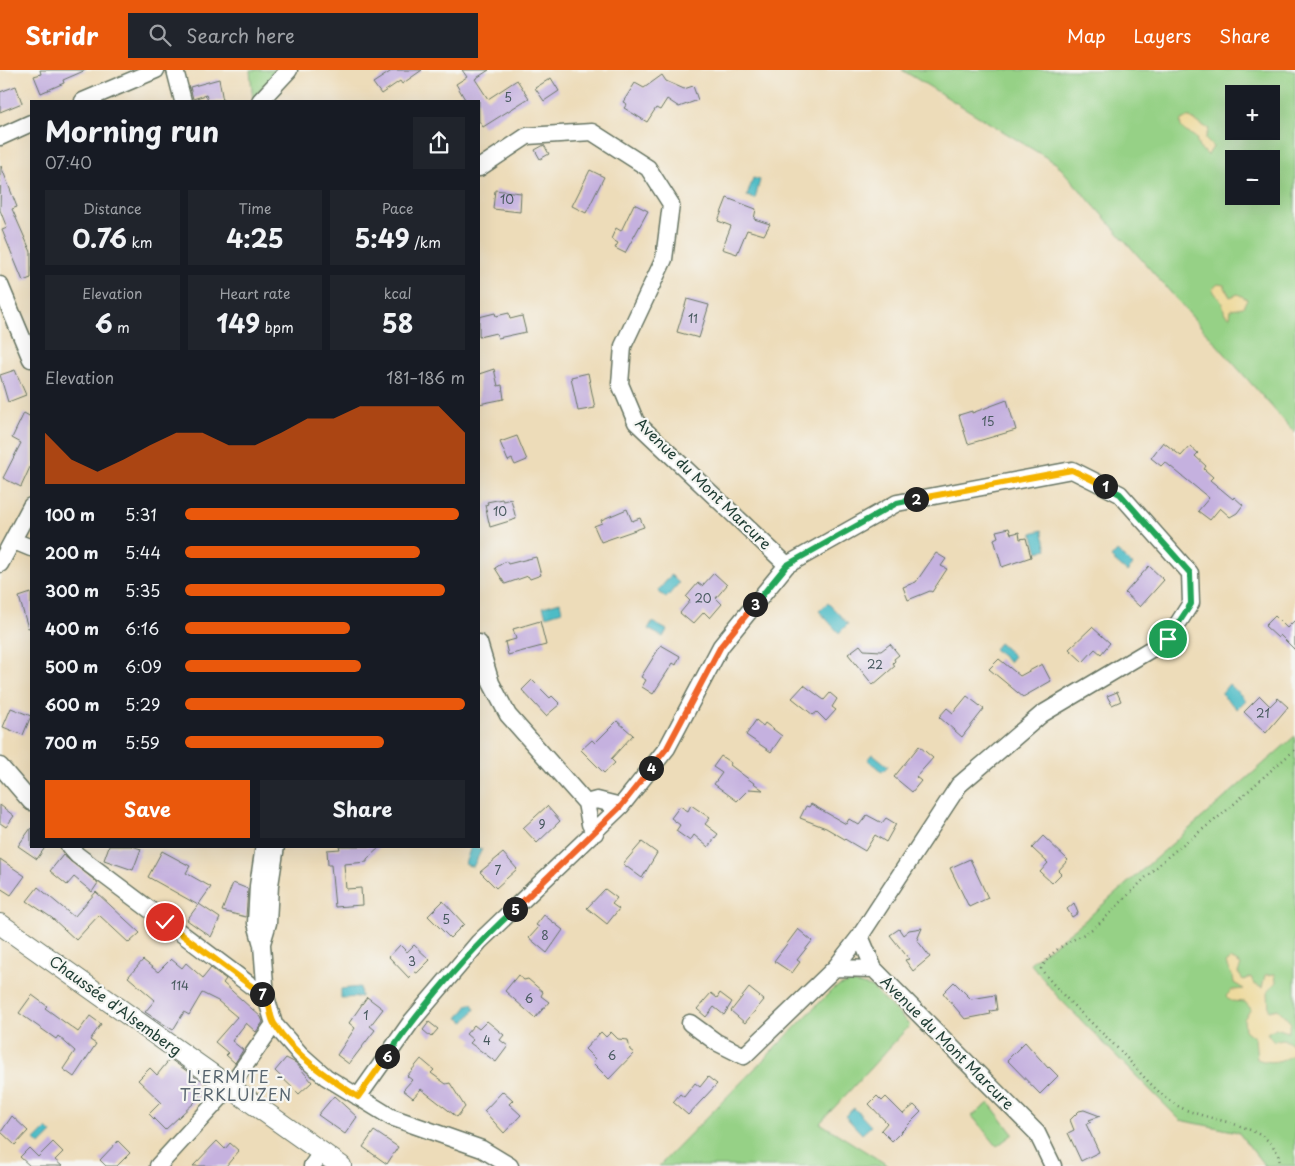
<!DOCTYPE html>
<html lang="en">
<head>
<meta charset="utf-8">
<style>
  body { margin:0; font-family:"Playpen Sans",sans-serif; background:#20242c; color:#f1f3f6; height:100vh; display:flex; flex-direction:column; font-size:19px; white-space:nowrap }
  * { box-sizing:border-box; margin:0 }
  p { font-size:16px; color:#9ea1a6 }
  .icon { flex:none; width:28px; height:28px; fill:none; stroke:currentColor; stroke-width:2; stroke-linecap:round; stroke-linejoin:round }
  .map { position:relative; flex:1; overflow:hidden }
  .drawer { position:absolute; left:30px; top:30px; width:450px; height:748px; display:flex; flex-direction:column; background:#171b24; border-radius:0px; box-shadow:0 5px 20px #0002 }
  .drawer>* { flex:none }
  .buttons { position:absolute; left:1225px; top:15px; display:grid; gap:10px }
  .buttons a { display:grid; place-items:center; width:55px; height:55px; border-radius:0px; background:#171b24; box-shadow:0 5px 20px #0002; font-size:25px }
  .pin { position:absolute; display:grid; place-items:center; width:42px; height:42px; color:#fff; margin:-21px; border:2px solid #fff; border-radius:50%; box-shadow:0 1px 5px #0007 }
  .km { position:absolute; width:25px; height:25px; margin:-12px; border-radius:50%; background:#222; color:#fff; font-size:14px; line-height:25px; text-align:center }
  .round { display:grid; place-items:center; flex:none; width:52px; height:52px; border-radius:0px; background:#20242c }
  .head { display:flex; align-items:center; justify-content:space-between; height:85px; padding:0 15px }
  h1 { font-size:28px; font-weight:700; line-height:38px }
  .stats { display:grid; grid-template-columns:repeat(3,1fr); gap:8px; height:85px; padding:5px 15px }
  .stats div { display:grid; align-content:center; border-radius:0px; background:#20242c; text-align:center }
  .stats b { font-size:25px; font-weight:700 }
  .stats small { font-size:14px; font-weight:400 }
  .stats p { font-size:14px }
  .chart { height:140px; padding:10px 15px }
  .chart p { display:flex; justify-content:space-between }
  .chart svg { width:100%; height:90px; margin-top:5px; fill:#ea580c; opacity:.7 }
  .cta { display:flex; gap:10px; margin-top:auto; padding:10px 15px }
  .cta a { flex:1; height:58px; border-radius:0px; background:#ea580c; color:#fff; font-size:20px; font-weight:700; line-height:58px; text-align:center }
  .cta a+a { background:#20242c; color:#f1f3f6 }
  ul { padding:0 15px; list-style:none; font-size:16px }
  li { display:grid; grid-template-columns:80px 60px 1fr; align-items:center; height:38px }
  li i { height:12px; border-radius:6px; background:#ea580c }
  header { display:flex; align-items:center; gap:30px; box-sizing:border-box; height:70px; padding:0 25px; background:#ea580c; color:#fff }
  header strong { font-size:24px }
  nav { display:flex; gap:28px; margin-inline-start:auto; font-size:18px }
  .search { width:350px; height:45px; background:#20242c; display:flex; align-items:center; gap:12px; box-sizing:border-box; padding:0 18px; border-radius:0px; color:#9ea1a6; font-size:19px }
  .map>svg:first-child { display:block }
</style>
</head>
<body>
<header>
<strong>Stridr</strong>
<div class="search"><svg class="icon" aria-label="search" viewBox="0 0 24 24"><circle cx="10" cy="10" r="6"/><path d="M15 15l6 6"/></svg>Search here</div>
<nav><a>Map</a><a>Layers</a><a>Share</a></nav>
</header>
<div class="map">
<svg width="1295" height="1096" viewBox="0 0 1295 1096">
  <rect width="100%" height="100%" fill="#f6f6f2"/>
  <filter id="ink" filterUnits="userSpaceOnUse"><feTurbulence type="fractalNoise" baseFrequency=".02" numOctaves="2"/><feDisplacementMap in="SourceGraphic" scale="10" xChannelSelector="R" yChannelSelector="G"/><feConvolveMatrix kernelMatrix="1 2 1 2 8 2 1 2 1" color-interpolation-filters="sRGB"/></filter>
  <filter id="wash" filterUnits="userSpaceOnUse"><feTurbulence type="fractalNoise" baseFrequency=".0096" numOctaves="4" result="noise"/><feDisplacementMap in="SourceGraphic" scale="20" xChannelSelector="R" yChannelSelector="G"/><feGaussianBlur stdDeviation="1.12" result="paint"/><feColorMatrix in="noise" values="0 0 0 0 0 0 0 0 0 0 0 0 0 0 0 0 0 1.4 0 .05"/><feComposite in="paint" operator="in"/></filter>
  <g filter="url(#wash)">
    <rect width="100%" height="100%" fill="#eddcb9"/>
    <path fill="#96d186" stroke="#5a875d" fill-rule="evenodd" d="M250 0H285L253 30Z
      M902 0H1295V363L1057 94ZM1234 24H1271V61H1234ZM1234 89H1271V126H1234Z
      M1295 666V1096H1265L1238 1062 1180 1050 1057 926 1030 893 1083 852Z
      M849 912 871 917 910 955 820 1053 889 1096H659L833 919Z
      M989 1033 1013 1064 997 1076 972 1046Z"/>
    <path fill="#eeda9e" stroke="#868c69" d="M1188 47 1209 59 1205 69 1213 77 1208 85 1199 78 1196 68C1190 62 1178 62 1181 50Z
      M1218 214 1224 215 1230 227 1238 224 1247 229 1243 237 1231 239 1230 247 1225 244 1222 233 1212 219Z
      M1231 889 1241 895 1238 903 1243 910 1251 907 1254 914 1262 918 1265 905 1275 904 1276 912 1268 921 1269 941 1278 939 1291 953 1288 962 1276 958 1267 963 1273 971 1283 969 1292 974 1294 984C1281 992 1270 994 1257 989L1255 968 1245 960 1244 949 1251 939 1245 932 1231 931 1226 926 1232 920 1244 919 1234 913C1234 905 1228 901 1226 893Z"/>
    <path fill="#4ebcc6" stroke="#367c7d" d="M753 108 760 110 755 129 747 126Z
      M1042 460 1047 479 1038 482 1032 463Z
      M1117 481 1133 495 1127 502 1111 488Z
      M671 505 679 513 666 528 658 521Z
      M560 532 562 541 546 546 543 537Z
      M828 533 848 554 839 563 819 541Z
      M652 552 667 560 663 567 648 559Z
      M999 573 1014 586 1009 592 994 579Z
      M1229 614 1246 630 1237 639 1221 624Z
      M873 684 888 696 882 702 868 690Z
      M471 776 482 779 473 797 465 794Z
      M360 917 361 927 341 928V919Z
      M469 934H472L475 939 465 952 458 948Z
      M854 1038 871 1056 862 1064 845 1046Z
      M47 1058 52 1063 40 1075 35 1070Z"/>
    <g id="blocks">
      <path fill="#c5b1df" d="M40 0H86L63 10 64 13 41 23 34 6 41 4Z
        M393 0H422L402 14 400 11 381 24 373 13Z
        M462 0H489L475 9 488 29 517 10 529 28 483 57 479 51V31H466L456 14 467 7Z
        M662 5 666 11 684 19 693 16 698 30 679 37 667 29 660 40 656 38 647 52 624 38 627 34 623 32 635 13 644 18Z
        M551 8 559 21 544 31 535 18Z
        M219 9 223 31H208L206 25 193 29 190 17Z
        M16 16 22 33 0 42V22Z
        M544 75 549 84 540 89 535 80Z
        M1 96 17 137 12 139 31 182V208L23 211 2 160 7 158 0 140Z
        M590 100 604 107 586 143 572 136Z
        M495 120 521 123 520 142 493 139Z
        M727 128 756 139 754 149 770 154 764 165 747 160 737 184 722 179 731 156 718 151Z
        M634 134 648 141 625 183 615 178 618 173 611 169 616 158 621 161Z
        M687 229 709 235 699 268 677 262Z
        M495 243 496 246 509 243 510 249 522 246 526 262 498 268 496 263 479 267V247Z
        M494 299 498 316 502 315 504 329 479 334V304Z
        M15 300 26 325 8 332 0 305Z
        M588 303 595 338 578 341 571 307Z
        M1007 330 1016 360 968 374 959 345 972 341V343Z
        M24 343 31 347V395L21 417 3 408 21 373 12 368Z
        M517 366 527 390 515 395 512 389 508 391 500 372Z
        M1163 372 1181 386 1190 376 1198 383 1195 386 1206 396 1204 399 1213 407 1210 410 1233 429 1234 427 1243 435 1237 443 1230 447 1220 438 1210 450 1198 441 1209 428 1165 392 1161 396 1151 388Z
        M502 429 503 431 511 429 516 449 490 457 485 435 488 434 487 432Z
        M627 439 632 451 640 448 644 457 601 472 594 456 602 453 601 450Z
        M1009 458 1011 464 1019 462 1020 469 1026 468 1031 487 1002 497 994 469 998 467 996 461Z
        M936 483 946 489 941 496 947 499 932 522 930 521 908 530 903 517 916 512Z
        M536 487 541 505 530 509 528 506 505 514 495 498 506 491 508 494Z
        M1149 496 1164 510 1140 537 1125 523Z
        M714 503 727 515 716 528 722 534 710 548 704 542 693 554 680 543 690 531 686 527 698 513 702 516Z
        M31 523V557L28 558 19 527Z
        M1275 546 1287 558 1295 550V580L1280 565 1278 568 1265 556Z
        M540 551 546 575 508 585 505 572 516 569 513 559Z
        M1092 557 1110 573 1101 584 1095 579 1083 592 1069 579Z
        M890 574 899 585 894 589 895 591 893 593 895 596 873 615 848 584 860 575 864 580 881 581Z
        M661 575 680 586 676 595 673 593 653 624 642 617 646 610 641 607Z
        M999 589 1020 606 1042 594 1051 611 1023 627 989 599Z
        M532 610 550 628 552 626 560 634 546 646 522 620Z
        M804 615 824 630 830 623 837 629 832 637 836 640 826 651 817 642 813 645 792 628Z
        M1117 622 1121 631 1112 635 1107 626Z
        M967 626 984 639 962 667 939 647 947 638 953 643Z
        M1260 626 1270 636 1278 628 1288 637 1266 663 1244 642Z
        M11 638 31 646 23 665 3 657Z
        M756 650 763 656 765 653 782 666 771 682 746 665Z
        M617 651 633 665 611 689 615 693 604 703 581 680 592 670 595 673Z
        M919 676 933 688 916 707 921 711 912 722 894 707Z
        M721 686 731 693 730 695 763 720 749 719 737 731 714 714 722 703 713 697Z
        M811 734 846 754 849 749 859 755 867 745 882 753 886 748 896 754 886 772 875 765 865 781 826 758 800 748 806 736 809 737Z
        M0 735 14 746 6 757 0 753Z
        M691 735 710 748 705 754 718 764 708 777 694 765 690 771 676 761 680 755 671 748 680 736 688 741Z
        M547 736 560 751 537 773 523 758Z
        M31 758V776H46L37 789 18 776Z
        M1043 766 1068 790 1058 801 1061 804 1052 813 1040 802 1048 793 1032 778Z
        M642 772 657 783 642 808 623 794Z
        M109 776H132L141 779 133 800 104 790Z
        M339 776H381L367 789V792L344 794 346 819 361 818 362 835 335 837 331 795H328L327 780 340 779Z
        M162 781 190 796 186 803 211 817 199 834 220 848 211 867 187 850 198 835 148 807Z
        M503 783 517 799 496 818 480 802Z
        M63 785 98 813 92 822 74 807 67 815 50 801Z
        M0 789 25 806 11 825 0 818Z
        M970 789 988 828 969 837 950 798Z
        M233 813 248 819 246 847 222 841Z
        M38 817 74 847 96 822 140 863 129 873 99 845 76 870 52 848 27 831Z
        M605 819 617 828 612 834 619 839 607 854 587 838Z
        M443 831 464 854 450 868 428 846Z
        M1074 833 1078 843 1072 847 1067 839Z
        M544 845 563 860 547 883 529 868 539 857 536 855Z
        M922 858 917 870 930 887 913 901 905 890 909 889 890 865 899 859 903 865 909 860Z
        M798 859 812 871 797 890 800 892 792 903 774 891Z
        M400 875 407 882 414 875 430 890 417 903 415 902 409 908 389 887Z
        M171 889 182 898 186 893 203 908 211 898 226 909 223 913 261 947 263 952 256 962 246 953 232 971 243 980 235 993 226 985 228 983 215 972 237 947 218 931 202 923 189 945 184 942 173 960 145 942 155 930 128 907 143 890 158 902Z
        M518 905 524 910 528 909 543 922 541 926 549 932 535 948 505 921Z
        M954 912 971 929 995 925 997 940 990 941 991 944 965 949 943 923Z
        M749 918 764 930 745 953 731 941Z
        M711 923 717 928 720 923 732 932 724 945 714 937 706 947 697 939Z
        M32 925 47 936 45 938 78 962 90 946 101 954 90 970 96 974 74 1007 63 999 75 981 58 966 56 969 19 943Z
        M367 927 383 939 370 956 375 960 349 994 337 985 355 958 349 953Z
        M487 951 504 965 500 970 508 976 496 992 470 973 473 970 466 964 474 955 479 959Z
        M429 952 438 959 431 967 423 960Z
        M601 962 606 967 611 962 618 969 628 970 630 980 634 983 609 1009 593 993 595 989 585 979Z
        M1025 972 1048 998 1049 997 1058 1006 1040 1024 1007 990Z
        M286 988 296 993 312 1012 299 1024 275 1001Z
        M170 989 198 1009 195 1013 200 1024 196 1031 165 1060 149 1044 161 1032 138 1010 150 998 157 1005Z
        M421 989 434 1000 431 1003 446 1014 450 1013 465 1037 457 1047 421 1019 413 1028 403 1020 412 1010 407 1006Z
        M708 1007 717 1014 688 1045 673 1032 680 1024 684 1027 695 1013 700 1017Z
        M503 1021 513 1030 509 1034 521 1045 504 1063 484 1041Z
        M334 1026 357 1047 345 1064 318 1045Z
        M877 1026 882 1031 886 1027 903 1044 914 1035 921 1042 892 1071 881 1060 887 1053 869 1034Z
        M1084 1040 1100 1046 1089 1050 1091 1052 1086 1054 1099 1082 1081 1091 1068 1063 1074 1060 1070 1050 1079 1041Z
        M12 1046 28 1061 15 1075 1 1062Z
        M374 1061 398 1077 387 1094 363 1077Z
        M118 1071 130 1083 117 1096H106L100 1090Z
        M217 1071 225 1079 230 1073 239 1081 226 1096H193Z
        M53 1072 63 1082 55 1090 62 1096H30L20 1087 29 1078 38 1087Z"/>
    </g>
  </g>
  <g filter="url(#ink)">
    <use href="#blocks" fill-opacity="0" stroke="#677563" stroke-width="1"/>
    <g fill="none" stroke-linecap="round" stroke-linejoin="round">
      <g stroke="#677563" stroke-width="19">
        <path id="minor" d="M175 0 183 31
          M83 31 156 0
          M260 31 289 0
          M0 67 31 53
          M479 98 527 66 592 62 648 98 671 134 664 189 623 276 620 314 636 352 787 495
          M0 215 31 289
          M14 471 31 478
          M0 494 31 436
          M479 573 491 613 508 645 586 733 590 754 595 763
          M0 696 31 732
          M586 733 597 730 621 736
          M69 776 77 785 266 927
          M264 776 258 816 256 853 262 875 266 927 274 954 300 984 326 1007 391 1047 482 1079 510 1096
          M860 866 874 899 1037 1063 1053 1096
          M262 873 268 853 270 815 276 776
          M690 953 716 972 744 986 835 898
          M358 1027 411 952 479 872 621 736 667 678 721 576 787 495 897 433 1072 400 1120 424 1190 503 1191 533 1168 569 1042 644 959 715 860 866 835 898 874 899
          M158 1096 229 1018 274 954
          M312 1096 322 1082"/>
      </g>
      <g stroke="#677563" stroke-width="22">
        <path id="major" d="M0 854 341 1096"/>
      </g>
      <path stroke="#677563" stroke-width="2.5" stroke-dasharray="1 4" stroke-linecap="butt" d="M1280 1096C1279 1052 1207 1053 1178 1036 1156 1023 1140 1002 1123 984 1096 955 1065 931 1041 899 1058 869 1080 872 1102 851 1123 831 1143 809 1164 790 1187 770 1213 753 1235 733 1255 715 1274 697 1295 680"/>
      <use href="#minor" stroke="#fff" stroke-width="16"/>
      <use href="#major" stroke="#fff" stroke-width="20"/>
    </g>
  </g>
  <g fill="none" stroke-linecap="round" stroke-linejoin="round" filter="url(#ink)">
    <g stroke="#fff" stroke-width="10">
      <path id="split-1" d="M1105 416 1120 424 1190 503 1191 534 1168 569"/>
    </g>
    <g stroke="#fff" stroke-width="10">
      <path id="split-2" d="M916 429 1072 400 1105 416"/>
    </g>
    <g stroke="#fff" stroke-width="10">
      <path id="split-3" d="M755 534 787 495 897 433 916 429"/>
    </g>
    <g stroke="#fff" stroke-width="10">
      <path id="split-4" d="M651 698 667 678 721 576 755 534"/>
    </g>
    <g stroke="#fff" stroke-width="10">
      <path id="split-5" d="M515 839 621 736 651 698"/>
    </g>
    <g stroke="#fff" stroke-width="10">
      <path id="split-6" d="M387 986C425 933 467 883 515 839"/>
    </g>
    <g stroke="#fff" stroke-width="10">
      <path id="split-7" d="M262 924C272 931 268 946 275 955 295 986 327 1007 358 1027L387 986"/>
    </g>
    <g stroke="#fff" stroke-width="10">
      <path id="split-8" d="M165 852 262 924"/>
    </g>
    <use href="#split-1" stroke="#22a559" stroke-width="6"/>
    <use href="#split-2" stroke="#f5b400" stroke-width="6"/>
    <use href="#split-3" stroke="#22a559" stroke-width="6"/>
    <use href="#split-4" stroke="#f0652b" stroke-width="6"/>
    <use href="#split-5" stroke="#f0652b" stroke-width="6"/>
    <use href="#split-6" stroke="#22a559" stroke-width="6"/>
    <use href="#split-7" stroke="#f5b400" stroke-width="6"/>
    <use href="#split-8" stroke="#f5b400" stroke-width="6"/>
  </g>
  <g text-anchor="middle" stroke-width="4.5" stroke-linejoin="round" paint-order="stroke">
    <g font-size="12" fill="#485a5f">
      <text x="508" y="32">5</text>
      <text x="507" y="134">10</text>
      <text x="693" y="253">11</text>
      <text x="988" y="356">15</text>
      <text x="500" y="446">10</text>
      <text x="703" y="533">20</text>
      <text x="875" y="599">22</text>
      <text x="1263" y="648">21</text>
      <text x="542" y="759">9</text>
      <text x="498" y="805">7</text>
      <text x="446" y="854">5</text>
      <text x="545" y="870">8</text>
      <text x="412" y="896">3</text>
      <text x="180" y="920">114</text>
      <text x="529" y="933">6</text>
      <text x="366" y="950">1</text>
      <text x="487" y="975">4</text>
      <text x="612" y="990">6</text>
    </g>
    <g font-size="15" fill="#1f3d34" stroke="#f6f6f2">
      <text transform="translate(703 414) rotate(44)" y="5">Avenue du Mont Marcure</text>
      <text transform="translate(115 936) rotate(36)" y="5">Chaussée d'Alsemberg</text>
      <text transform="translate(947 973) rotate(45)" y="5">Avenue du Mont Marcure</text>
    </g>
    <g font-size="16" letter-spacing="1" fill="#596670" stroke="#f6f6f2">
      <text x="236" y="1013">L'ERMITE -<tspan x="236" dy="18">TERKLUIZEN</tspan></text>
    </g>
  </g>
</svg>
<div class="buttons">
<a>+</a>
<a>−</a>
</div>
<div class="pin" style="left:1168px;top:569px;background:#1e9e55"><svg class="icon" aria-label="arrive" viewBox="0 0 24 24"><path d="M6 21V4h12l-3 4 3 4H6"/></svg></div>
<div class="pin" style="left:165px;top:852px;background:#d93025"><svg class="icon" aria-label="check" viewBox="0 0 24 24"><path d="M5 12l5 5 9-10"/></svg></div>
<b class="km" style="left:1105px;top:416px">1</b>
<b class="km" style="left:916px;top:429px">2</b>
<b class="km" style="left:755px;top:534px">3</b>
<b class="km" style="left:651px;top:698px">4</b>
<b class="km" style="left:515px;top:839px">5</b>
<b class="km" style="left:387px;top:986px">6</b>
<b class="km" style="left:262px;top:924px">7</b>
<section class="drawer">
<div class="head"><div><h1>Morning run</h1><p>07:40</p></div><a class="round"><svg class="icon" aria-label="share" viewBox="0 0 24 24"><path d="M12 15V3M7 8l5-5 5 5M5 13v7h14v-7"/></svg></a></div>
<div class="stats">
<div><p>Distance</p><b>0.76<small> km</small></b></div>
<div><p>Time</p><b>4:25</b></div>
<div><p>Pace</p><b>5:49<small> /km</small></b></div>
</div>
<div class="stats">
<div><p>Elevation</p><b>6<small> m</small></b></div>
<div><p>Heart rate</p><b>149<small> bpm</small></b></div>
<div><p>kcal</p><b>58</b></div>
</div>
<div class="chart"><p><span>Elevation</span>181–186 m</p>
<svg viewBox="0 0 160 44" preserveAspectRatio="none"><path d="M0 44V19L10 32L20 38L30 32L40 25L50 19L60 19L70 25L80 25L90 19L100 12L110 12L120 6L130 6L140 6L150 6L160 19V44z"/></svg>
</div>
<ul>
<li><b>100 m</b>5:31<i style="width:98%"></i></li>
<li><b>200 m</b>5:44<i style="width:84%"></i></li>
<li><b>300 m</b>5:35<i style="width:93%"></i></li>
<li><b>400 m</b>6:16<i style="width:59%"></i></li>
<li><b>500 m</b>6:09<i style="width:63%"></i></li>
<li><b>600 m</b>5:29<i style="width:100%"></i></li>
<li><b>700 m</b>5:59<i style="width:71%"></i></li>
</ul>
<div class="cta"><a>Save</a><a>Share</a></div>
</section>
</div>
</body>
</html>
